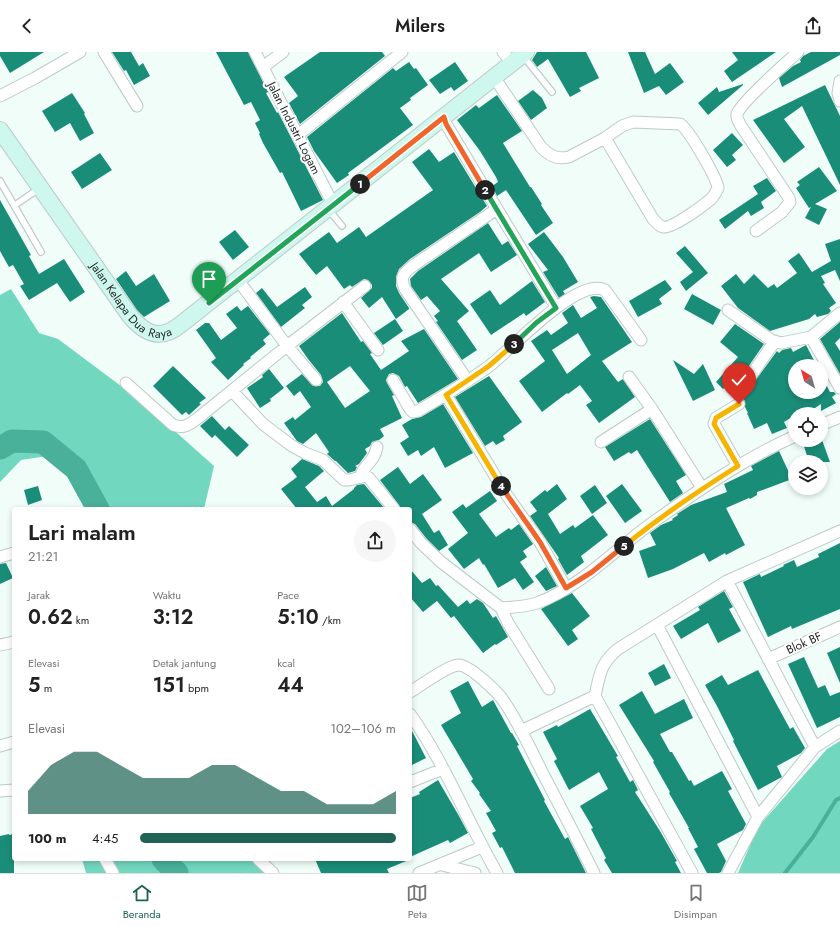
<!DOCTYPE html>
<html lang="id">
<head>
<meta charset="utf-8">
<style>
  body { margin:0; font-family:Jost,sans-serif; background:#f6f6f6; color:#222; height:100vh; display:flex; flex-direction:column; font-size:15px; white-space:nowrap }
  * { box-sizing:border-box; margin:0 }
  p { font-size:13px; color:#767676 }
  .icon { flex:none; width:22px; height:22px; fill:none; stroke:currentColor; stroke-width:2; stroke-linecap:round; stroke-linejoin:round }
  .map { position:relative; flex:1; overflow:hidden }
  .details { position:absolute; left:12px; top:455px; width:400px; height:354px; display:flex; flex-direction:column; background:#fff; border-radius:4px; box-shadow:0 2px 6px #0003 }
  .details>* { flex:none }
  .needle { width:26px; rotate:323deg }
  .controls { position:absolute; left:788px; top:307px; display:grid; gap:8px }
  .controls a { display:grid; place-items:center; width:40px; height:40px; border-radius:50%; background:#fff; box-shadow:0 2px 6px #0003; font-size:20px }
  .pin { position:absolute; display:grid; place-items:center; width:34px; height:34px; color:#fff; margin:-41px -17px; border-radius:50% 50% 50% 0; rotate:-45deg; box-shadow:0 0 4px #0007 }
  .pin .icon { rotate:45deg }
  .km { position:absolute; width:20px; height:20px; margin:-10px; border-radius:50%; background:#222; color:#fff; font-size:11px; line-height:20px; text-align:center }
  .round { display:grid; place-items:center; flex:none; width:42px; height:42px; border-radius:21px; background:#f6f6f6 }
  .headline { display:flex; align-items:center; justify-content:space-between; height:68px; padding:0 16px }
  h1 { font-size:22px; font-weight:600; line-height:30px }
  .figures { display:grid; grid-template-columns:repeat(3,1fr); gap:6px; height:68px; padding:4px 16px }
  .figures div { display:grid; align-content:center }
  .figures b { font-size:20px; font-weight:600 }
  .figures small { font-size:11px; font-weight:400 }
  .figures p { font-size:11px }
  .chart { height:112px; padding:8px 16px }
  .chart p { display:flex; justify-content:space-between }
  .chart svg { width:100%; height:72px; margin-top:4px; fill:#1e6355; opacity:.7 }
  ul { padding:0 16px; list-style:none; font-size:13px }
  li { display:grid; grid-template-columns:64px 48px 1fr; align-items:center; height:30px }
  li i { height:10px; border-radius:5px; background:#1e6355 }
  header { display:flex; justify-content:space-between; align-items:center; height:52px; padding:0 16px; background:#fff; font-size:18px; font-weight:600 }
  .tabs { display:flex; justify-content:space-around; align-items:center; height:56px; border-top:1px solid #e0e0e0; background:#fff; font-size:11px; color:#767676 }
  .tabs a { display:grid; justify-items:center; gap:2px }
  .tabs .active { color:#1e6355 }
  .map>svg:first-child { display:block }
</style>
</head>
<body>
<header><svg class="icon" aria-label="back" viewBox="0 0 24 24"><path d="M15 5l-7 7 7 7"/></svg>Milers<svg class="icon" aria-label="share" viewBox="0 0 24 24"><path d="M12 15V3M7 8l5-5 5 5M5 13v7h14v-7"/></svg></header>
<div class="map">
<svg width="840" height="821" viewBox="0 0 840 821">
  <rect width="100%" height="100%" fill="#f0fdf9"/>
  <path fill="#72d7bf" d="M11 237 39 281 58 287 141 349 214 414 204 457H88L79 424 54 403 21 408 0 430V243Z
    M840 689V821H738L758 775 827 697Z
    M82 807H256L271 821H86Z"/>
  <g fill="none" stroke-linecap="round" stroke-linejoin="round">
    <path stroke="#49b09a" stroke-width="4" d="M785 821 813 785 836 748 840 746"/>
    <path stroke="#49b09a" stroke-width="23" d="M0 396 12 389 43 390 76 417 98 457
      M163 807 177 821"/>
  </g>
  <path fill="#1a8d78" fill-rule="evenodd" d="M0 0H44L10 21 0 4Z
    M112 0H131L139 14 143 11 150 24 134 33 126 18 124 19Z
    M216 0H248L268 40 266 41 277 61 278 60 323 148 301 159 282 120 280 121 263 91 259 82 260 81 255 71 260 68 251 50 244 53Z
    M320 0H382L385 4 300 72 289 51 298 44 284 25Z
    M537 0H586L599 26 579 36 581 39 570 45 548 7 537 15 535 12 532 8Z
    M628 0H645L655 22 670 11 684 30 666 43 659 34 644 41Z
    M732 0H776L732 30 724 19 738 8Z
    M811 0H840V3L782 35 779 26 793 14 801 10 800 8 803 4Z
    M409 10 414 17 416 16 428 33 410 46 411 48 400 56 413 73 348 121 349 123 337 131 314 99 307 85 393 16 396 19Z
    M455 10 468 29 454 39 451 35 440 42 429 28Z
    M743 32V33L708 63 698 51 717 35 719 40Z
    M825 33 840 64V133L802 54 784 67 805 95 784 111 753 68Z
    M533 38 542 46 547 56 531 68 518 49Z
    M72 41 85 61 84 62 94 81 80 89 70 71 55 80 42 59Z
    M497 43 522 79 503 91 530 135H531L542 152 541 153 553 171 536 183 506 138 497 144 492 134 498 130 496 125 480 99 457 68 476 53 479 56Z
    M732 81 743 93 732 103 736 108 727 115 713 98Z
    M429 97 439 110 454 100 487 154 480 160 410 207 399 217 396 225V234L399 241 409 256V257L396 267 382 245 369 256 361 246 372 236V233L368 228 364 227 352 235 350 233 344 237 327 214 316 223 299 202 329 180 337 191 359 175 366 185 433 138 412 110Z
    M100 101 112 118 82 137 71 120Z
    M819 115 837 139 815 152 827 157 819 173 805 166 811 155 809 156 796 136 800 133 797 130Z
    M767 126 776 139 761 150 764 156 751 164 748 159 725 177 719 168 758 142 753 134Z
    M0 148 31 203 29 204 39 222 64 207 85 240 70 250 57 231 29 248 20 234 24 232 13 213 9 215 0 199Z
    M488 171 502 193 508 189 517 203 491 220 479 201 441 227 469 259 457 269 477 298 462 308 436 270 438 269 434 264 440 259 427 244 421 248 411 234 410 227 418 219Z
    M235 178 249 195 233 208 219 190Z
    M544 180 563 205 578 230 563 239 565 242 559 246 543 220 548 218 528 192Z
    M840 187V229L835 218 821 224 825 231 823 232 836 251 829 256 831 259 828 262 817 265 815 262 809 267 770 279 738 256 721 234 736 222 744 232 754 222 768 236 774 232 777 236 797 221 788 209 799 201 812 220 831 209 825 192Z
    M685 194 708 221 686 239 680 230 693 220 676 201Z
    M126 219 136 234 154 222 170 249 144 265 137 258 116 227Z
    M665 228 672 237 659 247 662 252 638 265 629 249Z
    M532 229 545 250 526 264 524 261 491 283 470 252 490 238 500 253Z
    M305 235 312 245 302 253 305 256 281 275 256 241 262 236 277 255Z
    M692 242 721 258 713 273 684 257Z
    M594 244 601 245 632 290 602 309 618 330 623 327 635 345 599 371 586 353 592 349 580 333 568 342 567 341 542 360 519 329 545 309 531 289 547 278 551 283 568 271 562 261 573 253 581 266 597 256 590 245ZM578 281 591 303 567 322 552 298Z
    M237 254 241 259 248 254 270 282 263 288 266 292 250 305 251 306 243 312 244 313 228 328 211 310 216 306 196 278 205 271H209L221 288 237 276 226 262Z
    M342 261 361 290 363 289 372 301 370 302 381 318 409 299 401 289 424 277 458 327 418 351 407 334 405 335 399 324 393 321 389 322 386 328 387 331 394 343 392 344 402 366 380 377 384 384 379 388 372 390 370 394 365 397 367 401 359 412 355 414 357 415 355 419 348 421 336 409H335L327 402 329 400 316 381 303 392 297 389 284 371 293 365 295 368 311 355 300 339 294 344 286 334 302 322 313 334H320L323 330 321 323 308 307 299 294ZM350 314 370 339 345 356 327 330Z
    M395 267 403 279 383 293 374 281Z
    M840 270V286L835 291 840 299V322L820 287Z
    M735 272 764 292 744 321 743 325 746 330 750 332 755 329 777 299 779 301 782 298 791 296 793 300 806 293 817 314H795V340H821V323L830 340H834L836 342 832 345 836 351 821 359V352L806 362 803 358 784 370 787 376 772 382 767 371 754 377 747 361H748L745 355V349L741 345 732 328 723 337 716 330 738 305 720 290Z
    M673 308 694 322 703 312 715 338 693 349Z
    M173 314 206 346 199 351 201 352 189 363 186 360 182 363 153 334Z
    M269 317 284 336 270 347 271 349 260 356 247 336 263 325 262 323Z
    M489 324 522 370 503 384 505 388 496 393 493 389 485 394 455 345Z
    M443 352 473 401 445 416 434 395 421 404 418 398 408 404 400 391 409 385 402 373 412 367 421 365Z
    M212 364 225 378 229 374 249 393 237 405 215 383 212 386 200 374Z
    M650 367 686 423 676 429 683 441 670 450 637 398 631 402 629 400 614 409 605 395Z
    M802 388H822L830 410H809Z
    M779 399 792 427 757 440V443L750 447 749 446 726 456 745 493 726 503 725 501 709 510 704 501 673 517 648 526 639 499 656 493 650 481 661 473 673 468 672 467 678 463 677 462 691 453 727 440 724 432 753 418 751 414Z
    M302 407 319 414 324 419 305 435 317 450 326 444 332 454 354 437V436L357 433 364 432 385 457H297L281 437 297 425 291 417Z
    M398 415 410 432 423 422 442 448 422 462 434 481 439 478 448 493 439 499 426 486 415 472 410 470V457H401L399 453 380 428Z
    M557 432 567 447 548 462 560 482 573 473 575 476 593 463 608 483 581 504 584 510 567 523 558 507 559 506 530 464 537 459 530 450 545 438 547 440Z
    M622 432 642 459 625 471 606 444Z
    M595 433 607 451 592 462 580 444Z
    M38 434 42 448 28 453 24 438Z
    M490 439 497 449 479 462 496 485 509 476 511 478 519 472 533 492 523 499 527 505 520 510 534 530 523 538 515 526 498 536 484 512 483 513 479 506 464 517 448 497 468 481 452 460 463 452 466 456Z
    M840 491V557L792 577 791 574 768 585 743 530 760 522 761 525 784 514 783 513 794 508 797 515 819 505 818 502Z
    M6 511 13 526 0 532V512Z
    M546 515 557 534 546 539 535 524Z
    M410 517 422 531 430 526 436 534 438 533 458 555 467 548 470 552 477 547 483 551 493 566 496 564 508 585 496 593 495 592 483 601 454 564 451 566 437 549 423 560 410 545Z
    M724 539 733 555 729 557 741 579 718 591 708 571 681 587 673 574 700 558 698 555Z
    M572 541 590 564 572 578 578 587 568 594 541 557Z
    M840 595V631L827 601Z
    M804 605 818 636 825 633 830 644 840 640V665L817 676 788 612Z
    M664 612 671 626 655 634 648 621Z
    M758 618 790 677 793 675 805 696 801 701 777 714 782 725 780 726 758 738 733 689 734 688 717 654 705 633 722 623 728 633Z
    M468 629 482 655 493 648 511 681H512L519 693 517 694 545 748 544 749 565 787 568 785 586 821H515L502 795 500 796 492 781 496 779 486 761 491 759 479 742 480 741 471 729 473 727 441 673 461 661 450 639Z
    M642 639 655 662 684 647 693 666 660 682 670 700H672L689 729 691 728 694 734 722 719 732 737 728 739 746 772 743 778 717 792 726 809 721 820 719 821H707L694 797 698 795 688 776H689L669 741 670 740 653 710 654 709 619 653Z
    M590 657 618 704 616 705 630 730 633 728 638 738 635 740 660 779 677 809 675 810 681 821H612L604 808 606 806 591 777 593 776 580 754 608 737 599 720 569 738 554 709 557 707 543 680 557 673 558 675Z
    M410 675 426 706 410 714Z
    M438 728 459 764 468 781 450 791 448 788 410 805V746L420 742 419 740Z
    M9 782V783L14 782V821H0V784Z
    M315 807H411L387 817 389 821H321Z"/>
  <g fill="none" stroke-linecap="round" stroke-linejoin="round">
    <g stroke="#becac7" stroke-width="8">
      <path id="lane" d="M524 5 552 40
        M0 129 41 200
        M15 153 40 136
        M328 157 342 174"/>
    </g>
    <g stroke="#becac7" stroke-width="13">
      <path id="street" d="M104 0 137 54
        M255 0 333 152
        M503 0 512 11
        M263 15 283 0
        M494 25 541 95C549 103 556 108 569 105L605 86 622 74 633 70 680 72C688 76 717 126 718 136 716 140 714 144 711 147 704 153 672 177 663 175 659 174 656 170 653 167L605 86
        M840 29 838 41 840 49
        M0 44 35 26 80 0
        M444 65 446 72 556 255
        M298 83 402 0
        M756 179 782 160 790 150 789 146 741 74C739 70 736 66 737 62 741 50 787 10 798 0
        M238 228 287 294 316 328
        M343 250 378 298
        M728 258 771 288 781 291 811 285 840 261
        M811 285 840 336
        M629 325 652 357 702 436
        M750 325 775 289
        M393 328 410 357 413 360 418 359C442 345 466 331 488 315 510 299 577 224 605 238L641 288
        M468 329 405 237C399 224 404 221 414 213L497 157
        M126 331 173 373C184 377 189 373 198 366L287 294 365 234
        M232 339 263 372 292 394 305 401 323 408 344 428H349L366 424 369 426 394 457
        M446 343 506 442 540 490 566 536
        M821 373 840 365
        M601 390 652 357
        M738 414 714 372 716 366 739 352
        M360 425C364 412 374 411 377 395
        M410 477 421 491 441 510 501 556 508 571 549 637
        M0 505 14 501
        M727 529 815 695
        M501 556C513 555 526 555 537 551 582 534 614 498 652 471 697 439 744 407 795 384
        M657 573 758 765
        M0 593 14 590
        M768 607 840 575
        M410 640C420 634 447 614 458 613 470 613 499 641 505 651 519 672 530 695 541 718 559 752 577 787 594 821
        M595 644 692 821
        M410 662C445 711 467 769 497 821
        M521 679 595 644C600 622 600 612 618 597L727 529 840 479
        M0 694 14 690
        M410 730 443 717
        M0 739 14 738
        M105 807 113 821
        M258 807 273 821
        M442 813 475 821
        M419 821 482 795
        M728 821 758 765 815 695 840 679"/>
    </g>
    <g stroke="#becac7" stroke-width="18">
      <g id="secondary">
        <path id="s1" d="M0 78 130 264C145 282 160 289 180 273L526 0"/>
      </g>
    </g>
    <use href="#lane" stroke="#fff" stroke-width="5.5"/>
    <use href="#street" stroke="#fff" stroke-width="11"/>
    <use href="#secondary" stroke="#cef7ee" stroke-width="16"/>
  </g>
  <g fill="none" stroke-linecap="round" stroke-linejoin="round">
    <g stroke="#fff" stroke-width="8">
      <path id="split-1" d="M209 251 360 132"/>
    </g>
    <g stroke="#fff" stroke-width="8">
      <path id="split-2" d="M360 132 444 65 446 72 485 138"/>
    </g>
    <g stroke="#fff" stroke-width="8">
      <path id="split-3" d="M485 138 556 256 536 271 514 292"/>
    </g>
    <g stroke="#fff" stroke-width="8">
      <path id="split-4" d="M501 434 446 343 489 314 514 292"/>
    </g>
    <g stroke="#fff" stroke-width="8">
      <path id="split-5" d="M501 434 540 490 566 536 592 520 624 494"/>
    </g>
    <g stroke="#fff" stroke-width="8">
      <path id="split-6" d="M624 494C660 465 698 439 738 414L714 372 716 366 739 352"/>
    </g>
    <use href="#split-1" stroke="#22a559" stroke-width="5"/>
    <use href="#split-2" stroke="#f0652b" stroke-width="5"/>
    <use href="#split-3" stroke="#22a559" stroke-width="5"/>
    <use href="#split-4" stroke="#f5b400" stroke-width="5"/>
    <use href="#split-5" stroke="#f0652b" stroke-width="5"/>
    <use href="#split-6" stroke="#f5b400" stroke-width="5"/>
  </g>
  <g text-anchor="middle" stroke-width="4" stroke-linejoin="round" paint-order="stroke">
    <g font-size="12" fill="#252a28" stroke="#fff">
      <text transform="translate(294 76) rotate(63)" y="4">Jalan Industri Logam</text>
      <text dy="4" stroke="none"><textPath href="#s1" startOffset="219">Jalan Kelapa Dua Raya</textPath></text>
      <text transform="translate(804 591) rotate(-24)" y="4">Blok BF</text>
    </g>
  </g>
</svg>
<div class="controls">
<a><svg class="needle" viewBox="-14 -14 28 28"><path d="M0-13l5 13h-10z" fill="#e53935"/><path d="M0 13l5-13h-10z" fill="#767676"/></svg></a>
<a><svg class="icon" aria-label="locate" viewBox="0 0 24 24"><circle cx="12" cy="12" r="6"/><path d="M12 2v4M12 18v4M2 12h4M18 12h4"/></svg></a>
<a><svg class="icon" aria-label="layers" viewBox="0 0 24 24"><path d="M12 4l9 5-9 5-9-5zM3 14l9 5 9-5"/></svg></a>
</div>
<div class="pin" style="left:209px;top:251px;background:#1e9e55"><svg class="icon" aria-label="arrive" viewBox="0 0 24 24"><path d="M6 21V4h12l-3 4 3 4H6"/></svg></div>
<div class="pin" style="left:739px;top:352px;background:#d93025"><svg class="icon" aria-label="check" viewBox="0 0 24 24"><path d="M5 12l5 5 9-10"/></svg></div>
<b class="km" style="left:360px;top:132px">1</b>
<b class="km" style="left:485px;top:138px">2</b>
<b class="km" style="left:514px;top:292px">3</b>
<b class="km" style="left:501px;top:434px">4</b>
<b class="km" style="left:624px;top:494px">5</b>
<section class="details">
<div class="headline"><div><h1>Lari malam</h1><p>21:21</p></div><a class="round"><svg class="icon" aria-label="share" viewBox="0 0 24 24"><path d="M12 15V3M7 8l5-5 5 5M5 13v7h14v-7"/></svg></a></div>
<div class="figures">
<div><p>Jarak</p><b>0.62<small> km</small></b></div>
<div><p>Waktu</p><b>3:12</b></div>
<div><p>Pace</p><b>5:10<small> /km</small></b></div>
</div>
<div class="figures">
<div><p>Elevasi</p><b>5<small> m</small></b></div>
<div><p>Detak jantung</p><b>151<small> bpm</small></b></div>
<div><p>kcal</p><b>44</b></div>
</div>
<div class="chart"><p><span>Elevasi</span>102–106 m</p>
<svg viewBox="0 0 160 44" preserveAspectRatio="none"><path d="M0 44V30L10 14L20 6L30 6L40 14L50 22L60 22L70 22L80 14L90 14L100 22L110 30L120 30L130 38L140 38L150 38L160 30V44z"/></svg>
</div>
<ul>
<li><b>100 m</b>4:45<i style="width:100%"></i></li>
</ul>
</section>
</div>
<nav class="tabs">
<a class="active"><svg class="icon" aria-label="home" viewBox="0 0 24 24"><path d="M3 11l9-7 9 7M6 9v11h12V9"/></svg>Beranda</a>
<a><svg class="icon" aria-label="map" viewBox="0 0 24 24"><path d="M3 6l6-2 6 2 6-2v14l-6 2-6-2-6 2zM9 4v14M15 6v14"/></svg>Peta</a>
<a><svg class="icon" aria-label="saved" viewBox="0 0 24 24"><path d="M7 4h10v16l-5-4-5 4z"/></svg>Disimpan</a>
</nav>
</body>
</html>
